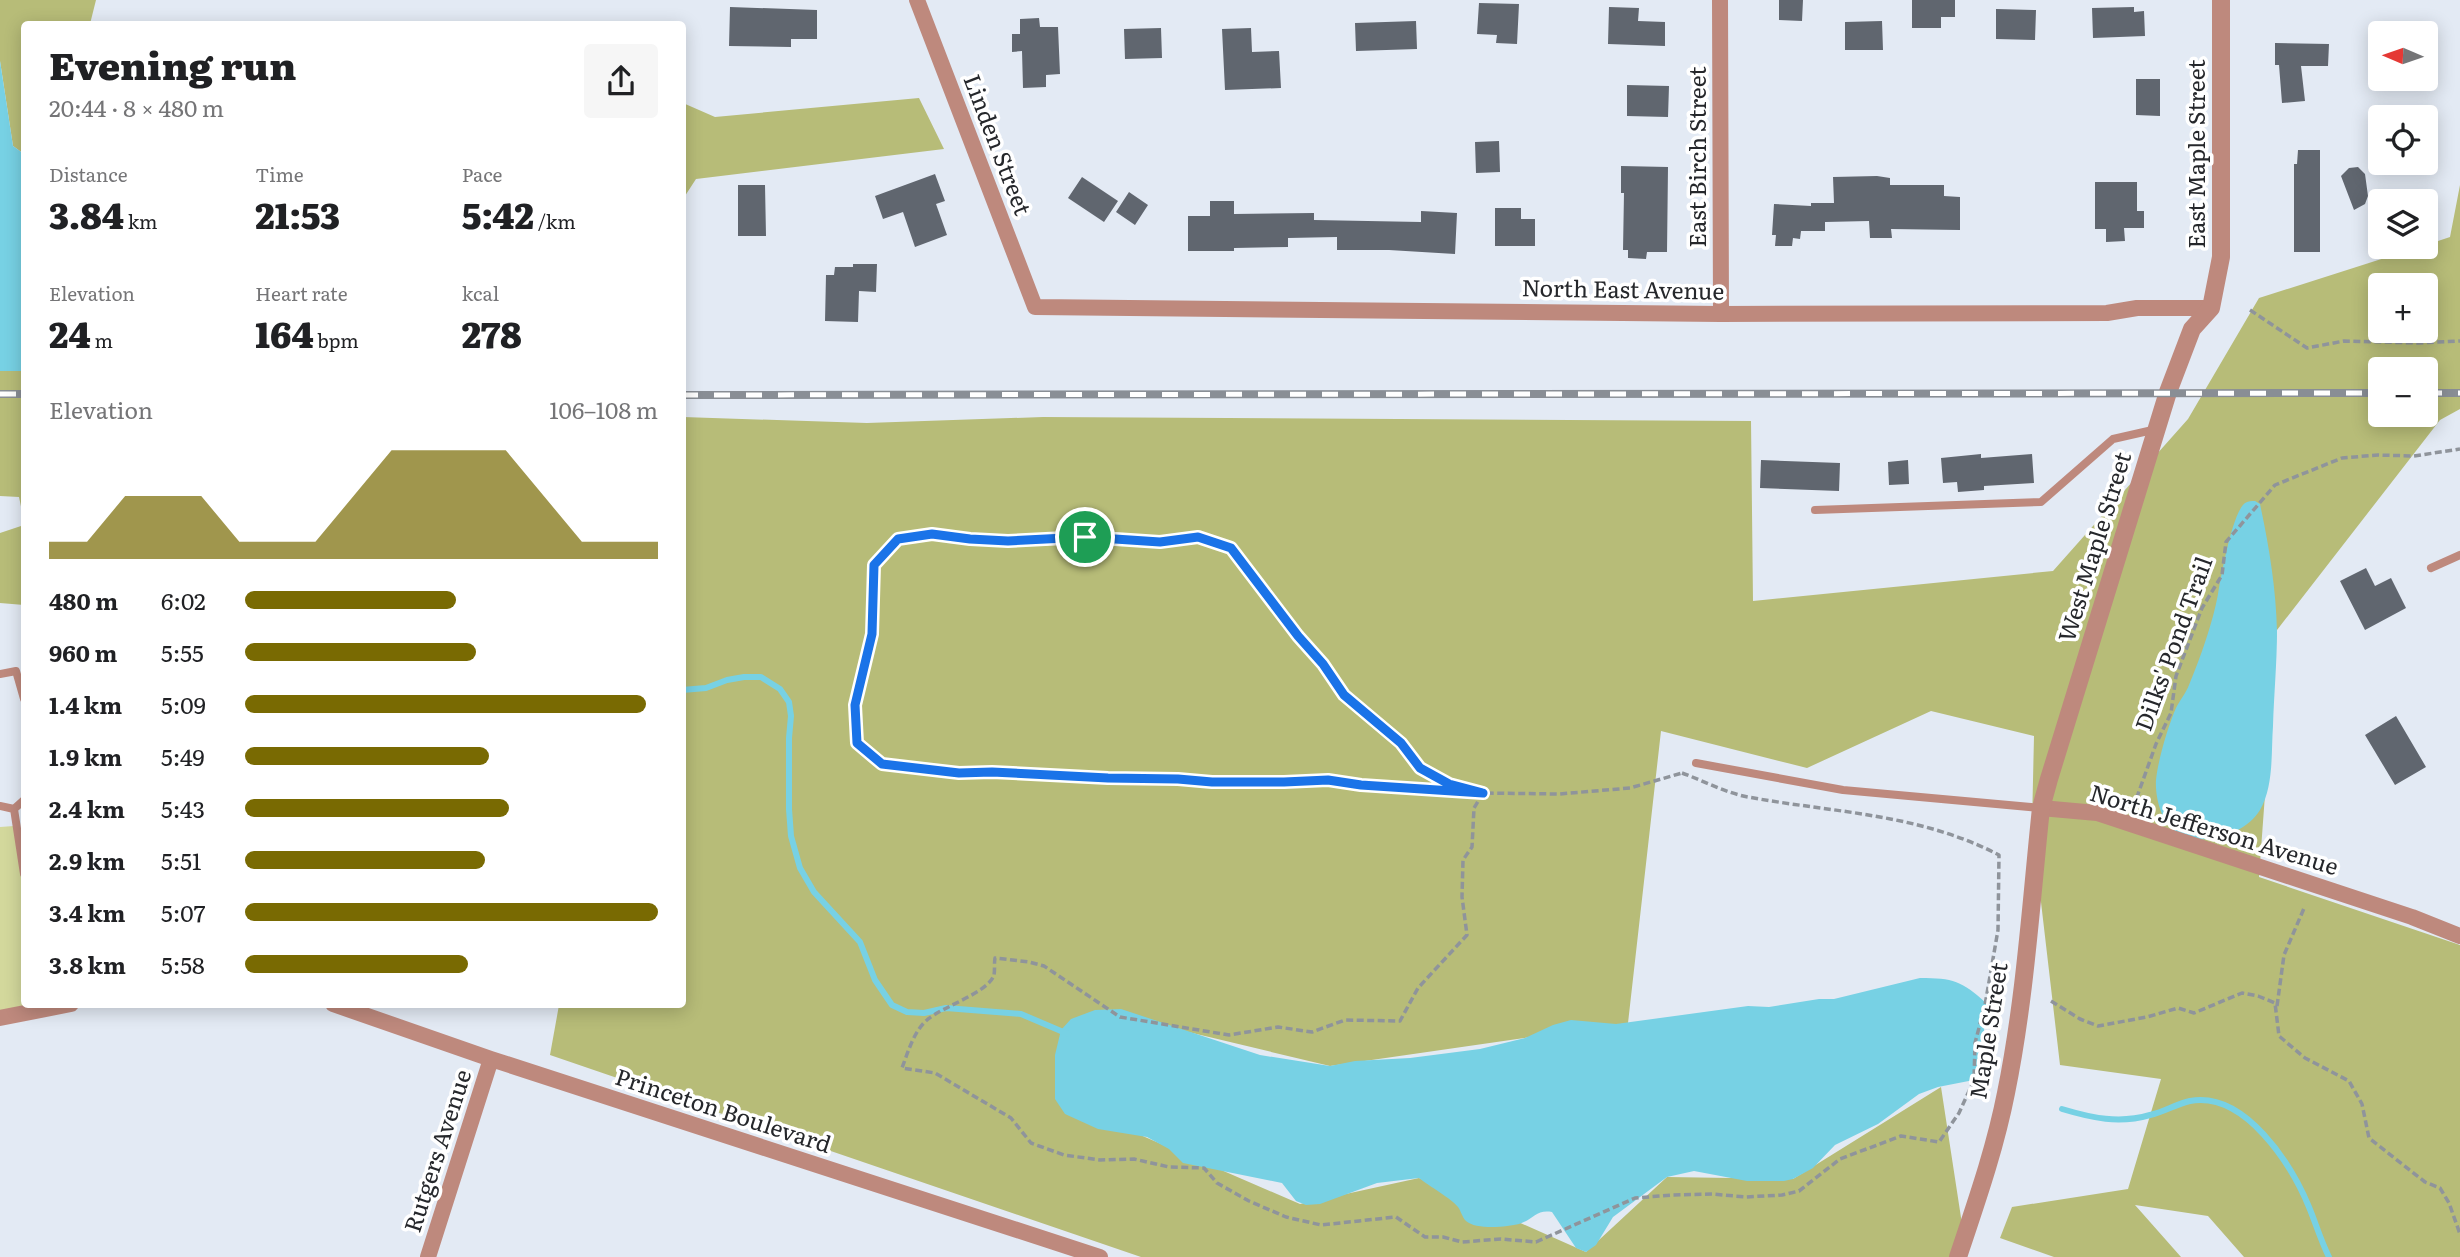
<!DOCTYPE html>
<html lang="en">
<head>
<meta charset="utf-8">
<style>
  body { margin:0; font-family:Literata,serif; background:#f6f6f6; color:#202124; height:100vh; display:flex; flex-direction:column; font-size:26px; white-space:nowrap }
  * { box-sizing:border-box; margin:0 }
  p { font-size:23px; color:#757577 }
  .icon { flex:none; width:38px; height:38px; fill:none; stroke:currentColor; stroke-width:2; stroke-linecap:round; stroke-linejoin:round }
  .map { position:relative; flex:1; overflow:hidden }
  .sheet { position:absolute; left:21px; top:21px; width:665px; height:987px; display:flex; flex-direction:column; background:#fff; border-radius:7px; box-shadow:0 4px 18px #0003 }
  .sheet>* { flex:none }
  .needle { width:46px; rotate:272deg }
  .controls { position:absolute; left:2368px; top:21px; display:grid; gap:14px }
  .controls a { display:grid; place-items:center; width:70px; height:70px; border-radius:7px; background:#fff; box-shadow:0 4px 18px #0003; font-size:35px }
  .pin { position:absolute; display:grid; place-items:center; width:60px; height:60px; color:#fff; margin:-30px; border:4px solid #fff; border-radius:50%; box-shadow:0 2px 7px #0007 }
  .round { display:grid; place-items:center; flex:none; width:74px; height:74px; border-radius:7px; background:#f6f6f6 }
  .overview { display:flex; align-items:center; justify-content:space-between; height:119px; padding:0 28px }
  h1 { font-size:38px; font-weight:800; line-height:52px }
  .stats { display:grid; grid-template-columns:repeat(3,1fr); gap:10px; height:119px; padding:7px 28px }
  .stats div { display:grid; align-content:center }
  .stats b { font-size:35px; font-weight:800 }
  .stats small { font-size:19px; font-weight:400 }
  .stats p { font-size:19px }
  .chart { height:196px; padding:14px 28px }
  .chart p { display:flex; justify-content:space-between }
  .chart svg { width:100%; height:126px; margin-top:7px; fill:#796a02; opacity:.7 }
  ul { padding:0 28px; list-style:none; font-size:23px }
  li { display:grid; grid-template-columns:112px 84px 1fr; align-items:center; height:52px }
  li i { height:18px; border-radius:9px; background:#796a02 }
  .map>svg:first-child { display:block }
</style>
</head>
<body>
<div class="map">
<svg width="2460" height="1257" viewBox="0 0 2460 1257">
  <rect width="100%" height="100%" fill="#e3eaf4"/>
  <path fill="#d3d89c" d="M14 826 24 887V1004L45 1005 0 1024V827Z"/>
  <path fill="#b7bc78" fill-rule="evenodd" d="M0 0H96L90 24H24V154L13 146 0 61Z
    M919 98 944 149 696 179 683 199V103L715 117Z
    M2460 185V409L2440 420 2277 630 2259 877 2460 945V1257H2244L2208 1216 2135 1205 2181 1257H2054L2000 1238 2012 1207 2128 1189 2161 1079 2060 1065 2032 825 2034 736 1931 711 1807 768 1661 731 1628 1023 1330 1066 1096 1010 1055 1098 1300 1204 1419 1178 1586 1252 1667 1177 1793 1179 1941 1087 1962 1224 1951 1257H1141L550 1055 559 1005 682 1004 683 417 867 423 1043 417 1751 421 1753 601 2053 571 2188 419 2259 298 2419 247H2426V245L2450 237ZM2380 285H2426V331H2380ZM2380 369H2426V415H2380Z
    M0 371H24V521L19 497 0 496Z
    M24 525V605L0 603V533Z"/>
  <path fill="#77d1e4" d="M0 61 13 146 24 154V371H0Z
    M2255 501 2260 504C2269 546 2276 588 2277 631 2277 662 2274 694 2273 726 2271 752 2274 786 2260 810 2246 834 2201 849 2176 832 2161 822 2155 797 2156 780 2158 760 2168 726 2176 708 2180 700 2186 693 2189 685 2200 659 2213 622 2218 594 2221 577 2232 513 2245 503 2249 501 2251 501 2255 501Z
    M1920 978C1953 978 1962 981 1986 1003L1981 1073 1979 1079 1938 1087 1919 1094 1878 1124 1835 1145 1813 1168 1793 1179 1784 1181H1747L1694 1171 1667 1177 1613 1217 1596 1245 1586 1252 1576 1248 1552 1212C1536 1209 1533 1220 1519 1224 1507 1227 1476 1230 1466 1221 1462 1217 1461 1211 1458 1207 1452 1199 1429 1186 1419 1178L1377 1183 1320 1204 1306 1205 1296 1201 1282 1183 1183 1163 1169 1149 1147 1137 1098 1129 1065 1114 1055 1099V1055L1061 1030 1071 1019 1095 1010 1121 1009 1260 1055 1330 1066 1355 1061 1410 1058 1480 1049 1525 1038 1553 1025 1571 1020 1616 1024 1748 1006 1769 1007 1819 999H1834Z"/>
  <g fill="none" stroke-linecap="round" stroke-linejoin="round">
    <path stroke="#77d1e4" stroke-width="6" d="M682 690 706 688 727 680 744 677H761L780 689 789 702 791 716 789 738V809L791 836 800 868 814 892 860 942 875 980 892 1005 907 1012 924 1013 946 1008 1021 1014 1068 1034
      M2062 1109C2092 1118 2119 1124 2150 1115 2164 1112 2176 1104 2190 1101 2245 1091 2291 1164 2309 1207 2316 1224 2321 1241 2329 1257"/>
  </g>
  <path fill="#60666f" d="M1779 0H1803L1802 21 1779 20Z
    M1912 0H1955V17H1941V28H1912Z
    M1479 3 1519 4 1517 44 1496 43 1497 35 1477 34Z
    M730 7 817 10V39H791V47L729 46Z
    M1609 7 1639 8 1638 21 1665 22V46L1608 44Z
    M2134 7V12L2144 11 2145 36 2093 38 2092 8Z
    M1996 9 2036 10 2035 40 1996 39Z
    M1039 18 1040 27H1058L1060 74 1046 75V87L1023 88 1022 51 1012 52V34H1020V19Z
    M1416 21 1417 49 1356 51 1355 23Z
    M1882 21 1883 50H1845V22Z
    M1161 28 1162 58 1125 59 1124 29Z
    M1251 28 1252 52 1279 51 1281 88 1225 90 1222 29Z
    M2275 43 2329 44 2328 66H2301L2305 101 2282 103 2279 65H2275Z
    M2136 79H2160V116L2136 115Z
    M1627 85 1669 86 1668 117 1627 116Z
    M1499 141 1500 172 1476 173 1475 142Z
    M2298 150H2320V252H2294V164H2297Z
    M1621 166 1668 167 1667 252H1647L1646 259 1628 258V250H1623L1624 193H1621Z
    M2358 167 2365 174 2368 196 2365 204 2354 210 2341 176 2349 168Z
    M935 174 945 201 936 204 947 235 915 247 903 212 883 219 875 196Z
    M1877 176 1890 178V185H1944V196L1960 197V230L1891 229 1892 238H1870L1869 221 1825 222V231H1801L1800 239 1793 238 1792 246H1775L1776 235H1772L1774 204 1811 206V203H1834L1833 177Z
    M1082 177 1118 201 1104 222 1068 198Z
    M2095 182H2137V211H2144V228H2124L2125 241 2106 242V229H2095Z
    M738 185H765L766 236H738Z
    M1129 192 1148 205 1135 225 1116 212Z
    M1210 201H1234V214L1314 213V220L1421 222V211L1457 213 1455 254 1389 250H1337V237L1288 238V247L1234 248V251H1188V216H1210Z
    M1495 208H1521V219H1535V246H1495Z
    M853 264H877L876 292 859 291 858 322 825 321 826 275H834L835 267H853Z
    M1981 454V458L2032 454 2034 483 1984 486V490L1958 492 1957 482 1943 483 1941 458Z
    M1761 460 1840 463 1839 491 1760 488Z
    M1908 460 1909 484 1889 485 1888 462Z
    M2366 568 2375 586 2391 578 2406 608 2365 630 2340 581Z
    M2396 716 2426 767 2395 785 2365 735Z"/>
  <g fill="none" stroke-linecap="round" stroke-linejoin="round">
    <path stroke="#8f949b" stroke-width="3.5" stroke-dasharray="7 3.5" stroke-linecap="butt" d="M2250 310 2307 348 2344 341 2418 343 2460 341
      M932 534 970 539 1008 541 1085 537 1160 542 1198 537 1231 548 1298 637 1323 664 1344 695 1401 743 1420 768 1449 784 1483 793 1361 785 1327 780 1212 782 1146 777 1108 778 992 772 959 773 882 764 857 742 855 705 865 670 872 634 874 565 898 539Z
      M1682 773C1704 781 1726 793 1748 797 1835 813 1918 813 1999 855L1998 930 1985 1005 1975 1043 1974 1080 1959 1113 1939 1142 1901 1136 1840 1159 1799 1191 1782 1195 1746 1197 1712 1194 1673 1195 1635 1198 1536 1242 1501 1239 1462 1242 1443 1237H1425L1396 1217 1321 1225 1286 1217 1249 1201 1217 1183 1204 1168 1169 1167 1134 1159 1100 1160 1064 1155 1031 1143 1011 1118 935 1073 902 1068C908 1052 914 1031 927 1020 943 1006 988 993 994 975 995 970 994 963 995 958L1029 962 1044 966 1120 1017 1229 1035 1278 1027 1312 1032 1345 1020 1400 1021 1418 988 1467 935 1462 897 1463 860 1472 847 1474 808 1483 793 1559 794 1630 788Z
      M2133 808 2156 744 2171 713 2176 676 2202 608 2222 575 2226 542 2275 485 2342 458 2378 455 2414 456 2460 449
      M2051 1001 2080 1019 2098 1026 2147 1017 2178 1008 2194 1013 2242 993 2258 996 2275 1003 2279 1036 2305 1058 2349 1081 2362 1104 2369 1138 2425 1182 2440 1188 2449 1203 2460 1234
      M2277 1006 2284 955 2305 906"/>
    <path stroke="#be897d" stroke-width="8" d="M1815 510 2041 502 2113 439 2157 429
      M2431 568 2460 555
      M0 674 16 671 24 699
      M1696 763 1843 790 2041 808
      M0 806 14 809
      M14 809 24 874
      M14 809 24 800"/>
    <path stroke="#be897d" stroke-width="16" d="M917 0 1035 307 1721 314 2107 313 2137 308H2211
      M1720 0 1721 314
      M2041 808 2097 813 2412 917 2460 936
      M333 1004 491 1059 1100 1257
      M0 1018 71 1004
      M428 1257 491 1059"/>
    <path stroke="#be897d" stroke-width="18" d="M1958 1257C1976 1203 1995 1149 2006 1093 2025 1000 2031 903 2041 808L2049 779 2168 392 2192 329 2211 308 2221 257V0"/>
    <g stroke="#898e95" stroke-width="8">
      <path id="rail" d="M2426 393H2460
        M0 394H24
        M682 395 2380 393"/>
    </g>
    <use href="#rail" stroke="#fff" stroke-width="5" stroke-dasharray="16" stroke-linecap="butt"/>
  </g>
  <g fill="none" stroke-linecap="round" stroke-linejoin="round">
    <g stroke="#fff" stroke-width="14">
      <path id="route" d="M932 534 970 539 1008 541 1085 537 1160 542 1198 537 1231 548 1298 636 1323 664 1344 695 1401 743 1420 768 1449 784 1483 793 1361 785 1328 780 1284 782H1212L1178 779 1108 778 992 772 959 773 882 764 857 743 855 705 872 634 874 565 898 539Z"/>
    </g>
    <use href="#route" stroke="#1a73e8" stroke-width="9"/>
  </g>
  <g text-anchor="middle" stroke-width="7" stroke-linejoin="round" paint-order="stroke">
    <g font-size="23" fill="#25272b" stroke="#fff">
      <text transform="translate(997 145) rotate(69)" y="8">Linden Street</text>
      <text transform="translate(2197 154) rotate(-90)" y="8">East Maple Street</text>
      <text transform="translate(1698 157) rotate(-90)" y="8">East Birch Street</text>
      <text transform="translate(1623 290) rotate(1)" y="8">North East Avenue</text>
      <text transform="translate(2095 547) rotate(-73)" y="8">West Maple Street</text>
      <text transform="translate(2174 644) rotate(-70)" y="8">Dilks' Pond Trail</text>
      <text transform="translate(2214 830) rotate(17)" y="8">North Jefferson Avenue</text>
      <text transform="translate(1989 1031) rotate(-81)" y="8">Maple Street</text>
      <text transform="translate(723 1111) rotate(18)" y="8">Princeton Boulevard</text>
      <text transform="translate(438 1151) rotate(-72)" y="8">Rutgers Avenue</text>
    </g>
  </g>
</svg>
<div class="controls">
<a><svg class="needle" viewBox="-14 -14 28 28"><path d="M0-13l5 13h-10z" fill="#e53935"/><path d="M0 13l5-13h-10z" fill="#757577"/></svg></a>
<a><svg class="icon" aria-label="locate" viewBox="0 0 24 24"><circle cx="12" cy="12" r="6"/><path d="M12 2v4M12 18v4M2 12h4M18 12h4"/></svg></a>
<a><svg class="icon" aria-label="layers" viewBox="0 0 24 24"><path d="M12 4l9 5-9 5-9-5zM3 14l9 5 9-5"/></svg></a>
<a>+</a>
<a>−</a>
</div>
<div class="pin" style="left:1085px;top:537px;background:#1e9e55"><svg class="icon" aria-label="arrive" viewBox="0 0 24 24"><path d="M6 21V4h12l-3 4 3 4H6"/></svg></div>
<section class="sheet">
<div class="overview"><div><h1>Evening run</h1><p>20:44 · 8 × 480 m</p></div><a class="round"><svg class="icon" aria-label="share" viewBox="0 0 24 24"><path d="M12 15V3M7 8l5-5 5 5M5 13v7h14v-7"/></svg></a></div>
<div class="stats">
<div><p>Distance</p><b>3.84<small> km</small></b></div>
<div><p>Time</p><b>21:53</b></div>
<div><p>Pace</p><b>5:42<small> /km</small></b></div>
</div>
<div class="stats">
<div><p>Elevation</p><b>24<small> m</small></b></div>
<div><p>Heart rate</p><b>164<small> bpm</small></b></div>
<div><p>kcal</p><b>278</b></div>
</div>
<div class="chart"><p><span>Elevation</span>106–108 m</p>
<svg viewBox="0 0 160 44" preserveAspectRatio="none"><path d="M0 44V38L10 38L20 22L30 22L40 22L50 38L60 38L70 38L80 22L90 6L100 6L110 6L120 6L130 22L140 38L150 38L160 38V44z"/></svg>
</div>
<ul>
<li><b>480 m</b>6:02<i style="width:51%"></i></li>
<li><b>960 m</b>5:55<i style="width:56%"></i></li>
<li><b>1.4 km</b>5:09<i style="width:97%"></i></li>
<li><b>1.9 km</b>5:49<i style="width:59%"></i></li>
<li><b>2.4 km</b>5:43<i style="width:64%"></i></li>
<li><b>2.9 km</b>5:51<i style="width:58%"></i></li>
<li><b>3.4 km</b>5:07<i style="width:100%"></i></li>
<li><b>3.8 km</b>5:58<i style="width:54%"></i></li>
</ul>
</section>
</div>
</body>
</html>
